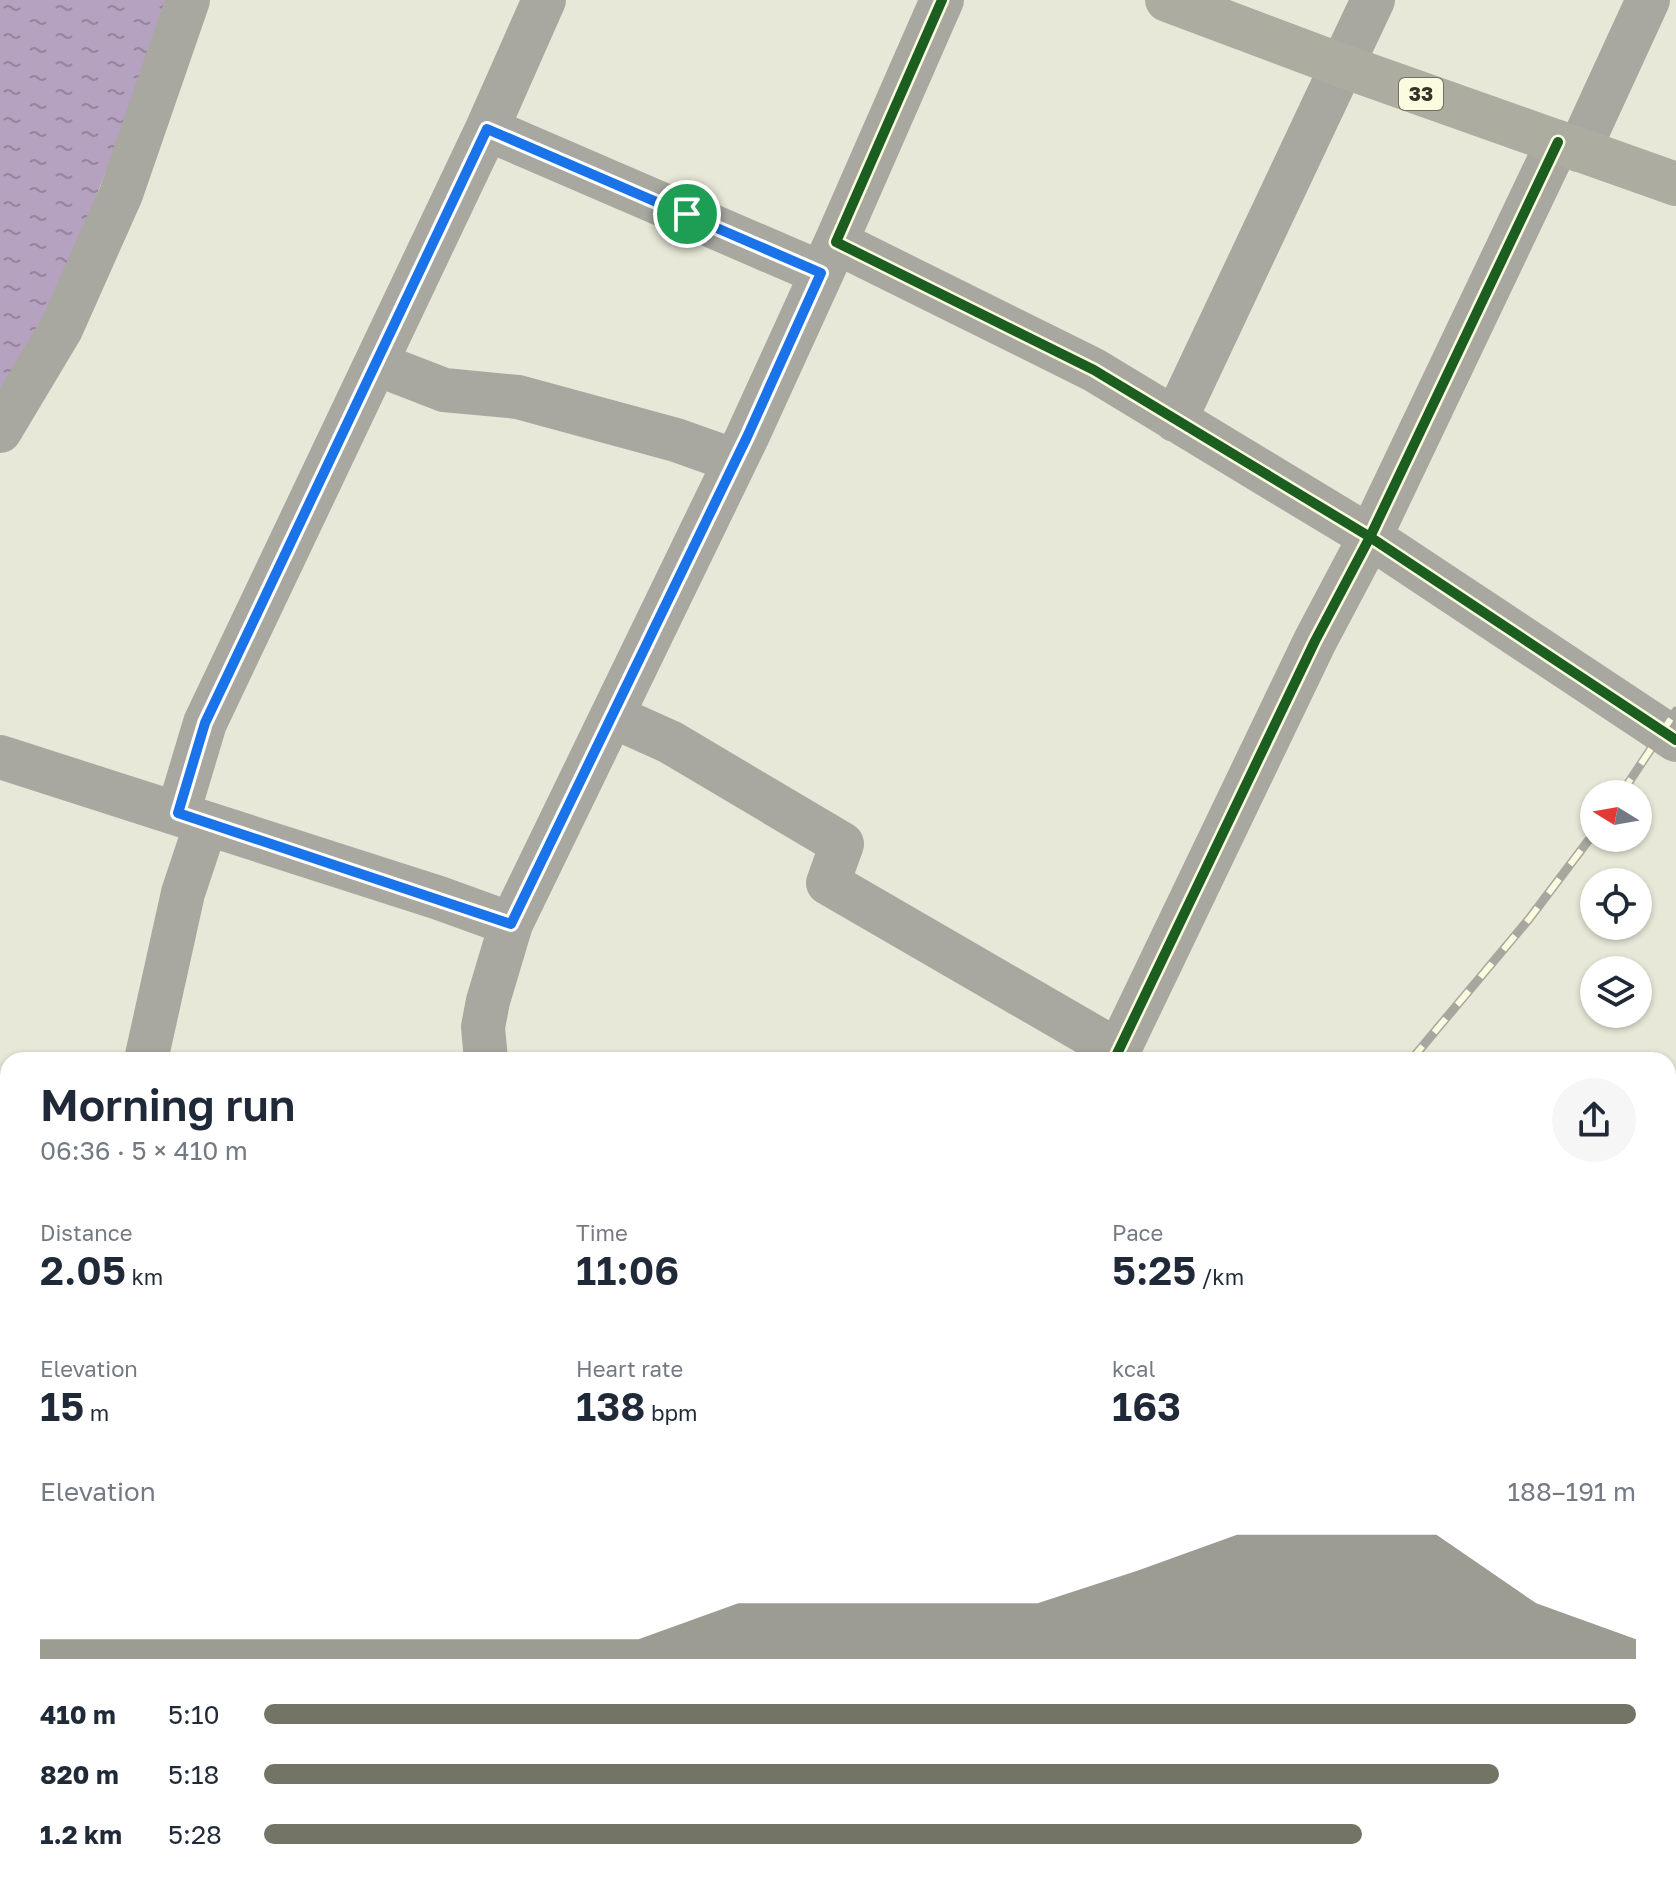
<!DOCTYPE html>
<html lang="en">
<head>
<meta charset="utf-8">
<style>
  body { margin:0; font-family:"Golos Text",sans-serif; background:#f6f6f7; color:#1f2937; height:100vh; display:flex; flex-direction:column; font-size:30px; white-space:nowrap }
  * { box-sizing:border-box; margin:0 }
  p { font-size:26px; color:#747a83 }
  .icon { flex:none; width:44px; height:44px; fill:none; stroke:currentColor; stroke-width:2; stroke-linecap:round; stroke-linejoin:round }
  .map { position:relative; flex:1; overflow:hidden }
  .side { position:absolute; left:0px; top:1052px; width:1676px; height:828px; display:flex; flex-direction:column; background:#fff; border-radius:24px 24px 0 0; box-shadow:0 2px 6px #0004 }
  .side>* { flex:none }
  .needle { width:52px; rotate:281deg }
  .buttons { position:absolute; left:1580px; top:780px; display:grid; gap:16px }
  .buttons a { display:grid; place-items:center; width:72px; height:72px; border-radius:50%; background:#fff; box-shadow:0 2px 6px #0004; font-size:40px }
  .pin { position:absolute; display:grid; place-items:center; width:68px; height:68px; color:#fff; margin:-34px; border:4px solid #fff; border-radius:50%; box-shadow:0 2px 8px #0007 }
  .round { display:grid; place-items:center; flex:none; width:84px; height:84px; border-radius:42px; background:#f6f6f7 }
  .overview { display:flex; align-items:center; justify-content:space-between; height:136px; padding:0 40px }
  h1 { font-size:44px; font-weight:600; line-height:60px }
  .metrics { display:grid; grid-template-columns:repeat(3,1fr); gap:12px; height:136px; padding:8px 40px }
  .metrics div { display:grid; align-content:center }
  .metrics b { font-size:40px; font-weight:600 }
  .metrics small { font-size:22px; font-weight:400 }
  .metrics p { font-size:22px }
  .chart { height:224px; padding:16px 40px }
  .chart p { display:flex; justify-content:space-between }
  .chart svg { width:100%; height:144px; margin-top:8px; fill:#737366; opacity:.7 }
  ul { padding:0 40px; list-style:none; font-size:26px }
  li { display:grid; grid-template-columns:128px 96px 1fr; align-items:center; height:60px }
  li i { height:20px; border-radius:10px; background:#737366 }
  .map>svg:first-child { display:block }
</style>
</head>
<body>
<div class="map">
<svg width="1676" height="1880" viewBox="0 0 1676 1880">
  <defs>
    <pattern id="water-ripples" width="26" height="14" patternUnits="userSpaceOnUse" patternTransform="scale(2)"><rect width="26" height="14" fill="#b5a1c0"/><path d="M2 4q2-2 4 0t4 0M15 11q2-2 4 0t4 0" fill="none" stroke="#94849c"/></pattern>
  </defs>
  <rect width="100%" height="100%" fill="#e8e8d8"/>
  <path fill="url(#water-ripples)" d="M0 0H172L72 259 0 411Z"/>
  <g fill="none" stroke-linecap="round" stroke-linejoin="round">
    <path stroke="#a8a8a1" stroke-width="44" d="M942 0 836 242 1094 370 1370 537 1676 740
      M487 129 821 273
      M1579 150 1648 0
      M377 364 444 390 518 397 676 440 735 461
      M1175 420 1373 0
      M0 431 61 329 121 194 188 0
      M612 716 670 742 842 844 828 883 1118 1051
      M0 757 439 898 511 924
      M178 813 205 723 487 129 544 0
      M146 1060 183 893 206 824
      M486 1060 483 1027 488 1001 511 924 747 437 836 242
      M1114 1060 1315 641 1370 537 1558 142
      M0 1309 8 1311
      M0 1476 8 1448
      M0 1494 8 1526
      M0 1699 8 1650
      M20 1872 76 1880
      M1303 1872 1314 1880
      M300 1880 302 1872
      M698 1880 704 1872"/>
    <path stroke="#acaca1" stroke-width="44" d="M1167 0 1343 66 1676 184
      M1668 1566 1676 1548
      M1525 1880 1528 1872"/>
    <g stroke="#a7a79f" stroke-width="9">
      <path id="rail" d="M1621 794 1676 711
        M1411 1060 1529 919 1594 833
        M671 1880 682 1872"/>
    </g>
    <use href="#rail" stroke="#fbfcdf" stroke-width="6" stroke-dasharray="18" stroke-linecap="butt"/>
    <g stroke="#fbfcdf" stroke-width="15">
      <path id="cycleway" d="M942 0 836 242 1094 370 1370 537 1676 740
        M1114 1060 1315 641 1370 537 1558 142"/>
    </g>
    <use href="#cycleway" stroke="#1b5e20" stroke-width="10"/>
  </g>
  <g fill="none" stroke-linecap="round" stroke-linejoin="round">
    <g stroke="#fff" stroke-width="16">
      <path id="route" d="M487 129 821 273 747 437 511 924 178 813 205 723Z"/>
    </g>
    <use href="#route" stroke="#1a73e8" stroke-width="10"/>
  </g>
  <g text-anchor="middle" stroke-width="8" stroke-linejoin="round" paint-order="stroke">
    <rect fill="#fbfcdf" stroke="#707060" stroke-width="2" x="1399" y="78" width="44" height="32" rx="6"/>
    <g font-size="20" font-weight="bold" fill="#343429">
      <text x="1421" y="101">33</text>
    </g>
  </g>
</svg>
<div class="buttons">
<a><svg class="needle" viewBox="-14 -14 28 28"><path d="M0-13l5 13h-10z" fill="#e53935"/><path d="M0 13l5-13h-10z" fill="#747a83"/></svg></a>
<a><svg class="icon" aria-label="locate" viewBox="0 0 24 24"><circle cx="12" cy="12" r="6"/><path d="M12 2v4M12 18v4M2 12h4M18 12h4"/></svg></a>
<a><svg class="icon" aria-label="layers" viewBox="0 0 24 24"><path d="M12 4l9 5-9 5-9-5zM3 14l9 5 9-5"/></svg></a>
</div>
<div class="pin" style="left:687px;top:214px;background:#1e9e55"><svg class="icon" aria-label="arrive" viewBox="0 0 24 24"><path d="M6 21V4h12l-3 4 3 4H6"/></svg></div>
<section class="side">
<div class="overview"><div><h1>Morning run</h1><p>06:36 · 5 × 410 m</p></div><a class="round"><svg class="icon" aria-label="share" viewBox="0 0 24 24"><path d="M12 15V3M7 8l5-5 5 5M5 13v7h14v-7"/></svg></a></div>
<div class="metrics">
<div><p>Distance</p><b>2.05<small> km</small></b></div>
<div><p>Time</p><b>11:06</b></div>
<div><p>Pace</p><b>5:25<small> /km</small></b></div>
</div>
<div class="metrics">
<div><p>Elevation</p><b>15<small> m</small></b></div>
<div><p>Heart rate</p><b>138<small> bpm</small></b></div>
<div><p>kcal</p><b>163</b></div>
</div>
<div class="chart"><p><span>Elevation</span>188–191 m</p>
<svg viewBox="0 0 160 44" preserveAspectRatio="none"><path d="M0 44V38L10 38L20 38L30 38L40 38L50 38L60 38L70 27L80 27L90 27L100 27L110 17L120 6L130 6L140 6L150 27L160 38V44z"/></svg>
</div>
<ul>
<li><b>410 m</b>5:10<i style="width:100%"></i></li>
<li><b>820 m</b>5:18<i style="width:90%"></i></li>
<li><b>1.2 km</b>5:28<i style="width:80%"></i></li>
</ul>
</section>
</div>
</body>
</html>
